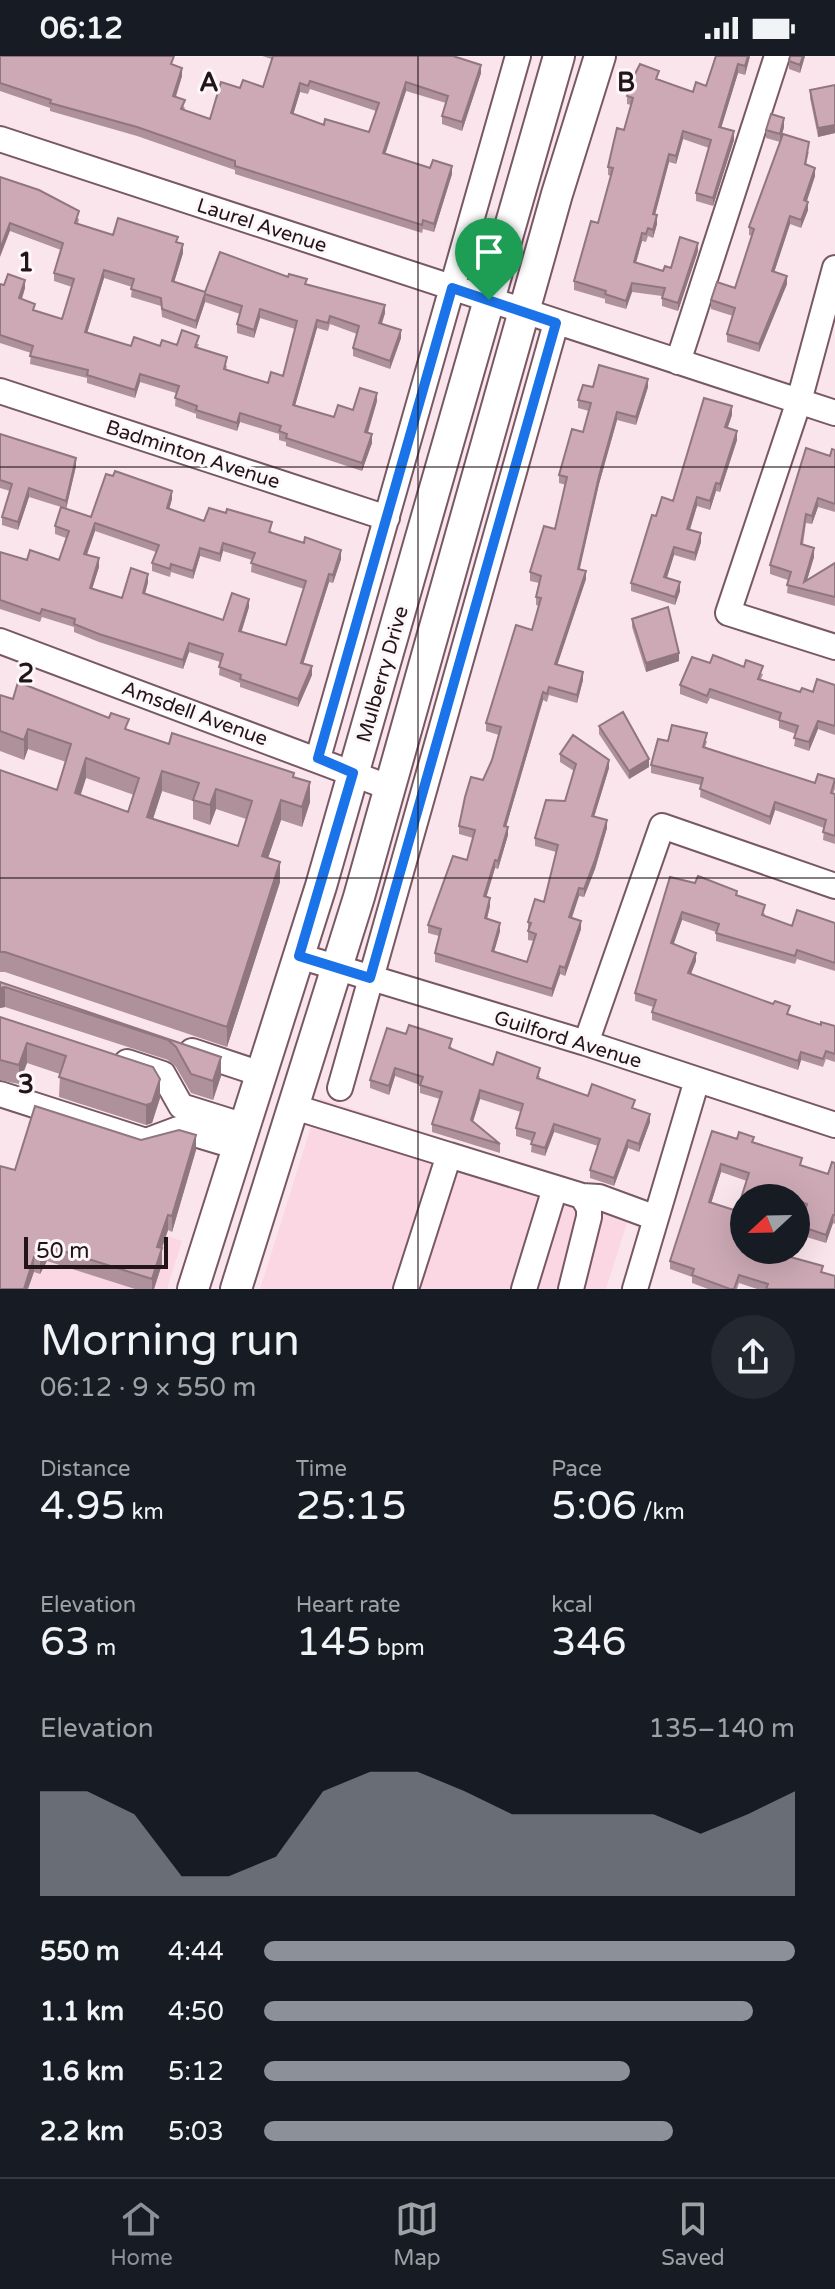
<!DOCTYPE html>
<html lang="en">
<head>
<meta charset="utf-8">
<style>
  body { margin:0; font-family:"Varela Round",sans-serif; background:#242831; color:#f1f3f6; height:100vh; display:flex; flex-direction:column; font-size:30px; white-space:nowrap }
  * { box-sizing:border-box; margin:0 }
  p { font-size:26px; color:#9ea1a6 }
  .icon { flex:none; width:44px; height:44px; fill:none; stroke:currentColor; stroke-width:2; stroke-linecap:round; stroke-linejoin:round }
  .map { position:relative; height:1233px; overflow:hidden }
  .side { display:flex; flex-direction:column; background:#171b24; flex:1 }
  .side>* { flex:none }
  .needle { width:52px; rotate:248deg }
  .tools { position:absolute; left:730px; top:1128px; display:grid; gap:16px }
  .tools a { display:grid; place-items:center; width:80px; height:80px; border-radius:50%; background:#171b24; box-shadow:0 8px 32px #0002; font-size:40px }
  .scale { position:absolute; left:24px; bottom:20px; width:144px; box-sizing:border-box; padding-left:8px; border:4px solid #22151a; border-top:0; font-size:22px; line-height:28px; white-space:nowrap; color:#22151a; -webkit-text-stroke:6px #fef7f9; paint-order:stroke }
  .pin { position:absolute; display:grid; place-items:center; width:68px; height:68px; color:#fff; margin:-82px -34px; border-radius:50% 50% 50% 0; rotate:-45deg; box-shadow:0 0 8px #0007 }
  .pin .icon { rotate:45deg }
  .round { display:grid; place-items:center; flex:none; width:84px; height:84px; border-radius:42px; background:#242831 }
  .headline { display:flex; align-items:center; justify-content:space-between; height:136px; padding:0 40px }
  h1 { font-size:44px; font-weight:600; line-height:60px }
  .metrics { display:grid; grid-template-columns:repeat(3,1fr); gap:12px; height:136px; padding:8px 40px }
  .metrics div { display:grid; align-content:center }
  .metrics b { font-size:40px; font-weight:600 }
  .metrics small { font-size:22px; font-weight:400 }
  .metrics p { font-size:22px }
  .chart { height:224px; padding:16px 40px }
  .chart p { display:flex; justify-content:space-between }
  .chart svg { width:100%; height:144px; margin-top:8px; fill:#8c9099; opacity:.7 }
  ul { padding:0 40px; list-style:none; font-size:26px }
  li { display:grid; grid-template-columns:128px 96px 1fr; align-items:center; height:60px }
  li i { height:20px; border-radius:10px; background:#8c9099 }
  .status { display:flex; justify-content:space-between; align-items:center; height:56px; padding:0 40px; background:#171b24; direction:ltr }
  .status svg { height:22px; fill:currentColor }
  .tab-bar { display:flex; justify-content:space-around; align-items:center; height:112px; border-top:2px solid #363941; background:#171b24; font-size:22px; color:#9ea1a6 }
  .tab-bar a { display:grid; justify-items:center; gap:4px }
  .tab-bar .on { color:#8c9099 }
  .map>svg:first-child { display:block }
</style>
</head>
<body>
<div class="status"><b>06:12</b><svg viewBox="0 0 49 12"><path d="M0 12V9h3v3zM5 12V6h3v6zM10 12V3h3v9zM15 12V0h3v12zM26 1h20v11H26zM47 4h2v5h-2z"/></svg></div>
<div class="map">
<svg width="835" height="1233" viewBox="0 0 835 1233">
  <rect width="100%" height="100%" fill="#fbe5ec"/>
  <path fill="#fbd7e3" d="M320 1042 634 1145 606 1233H260Z
    M0 1123 182 1185 167 1233H0Z"/>
  <g fill="none" stroke-linecap="round" stroke-linejoin="round">
    <g stroke="#775863" stroke-width="28">
      <path id="minor" d="M0 83 835 357
        M835 212 799 345 728 557 835 591
        M678 306 777 0
        M0 335 387 462
        M0 585 388 731
        M318 702 518 0
        M299 900 586 987 835 1069
        M586 987 662 770 835 830
        M192 995 261 1018
        M127 1006 163 1018 181 1050 245 1070
        M340 1032 556 267
        M0 1038 146 1085 178 1073 238 1091
        M291 1050 449 1099 406 1233
        M449 1099 582 1140 599 1141 656 1162
        M524 1233 555 1132
        M571 1233 589 1161V1152L582 1140
        M635 1233 697 1024"/>
    </g>
    <g stroke="#775863" stroke-width="34">
      <path id="major" d="M193 1233 321 830 559 0
        M236 1233 359 841 557 138 600 0"/>
    </g>
    <use href="#minor" stroke="#fff" stroke-width="24"/>
    <use href="#major" stroke="#fff" stroke-width="30"/>
  </g>
  <path fill="#af919c" fill-rule="evenodd" d="M0 0 173 9 182 20 176 41 185 52 184 54 210 63 240 32 263 31 272 3 262 0H453L481 17 462 75 442 68V60L446 47 406 35 385 97 452 118 434 176 423 173 422 177 235 118V114L137 80 50 55V52L0 35ZM310 33 376 55 369 76 324 69 293 58 300 36 308 38Z
    M715 0H750L745 19 738 17 721 72 734 84 713 150 696 145V137L709 92 683 83 676 108 669 106 655 159 657 168 653 182 648 180 646 186 642 185 636 206 663 215 671 212 698 195 678 255 662 250V240L632 236 626 253 605 247V243L574 234V225L598 167 611 120 608 119V111L624 74 631 49 627 48V40L659 23 693 36 706 30Z
    M805 0 800 17 789 13V5Z
    M835 29V77L818 81 810 42V34Z
    M784 71 780 86 766 82V74Z
    M809 95 806 109 815 120 807 145 808 154 801 172 790 168 774 216 787 228 759 296 727 286V278L733 260 711 253V244L735 232 752 180 749 179V171Z
    M0 121 79 163 78 168 113 179 178 187 183 197 174 226 205 236 307 228 385 257 382 268 401 282 390 313 353 300V292L357 278 330 268 328 275 317 272 295 349 334 361 377 345 368 377 372 387 362 415 286 390V386L279 384V378L240 366 237 375 196 362V358L175 350 176 337 140 326 135 342 87 327V322L30 308 31 297 0 287V228L25 232 22 243 35 254 62 263 72 231 54 225V217L61 194 10 175ZM104 222 132 231 131 241 161 250 162 261 196 273 205 246 240 258 237 268V277L254 282 260 262 295 273 283 320 268 327 226 314 227 310 198 291 199 288 131 290 87 277Z
    M593 331H648L636 369 617 364 599 428 579 513 586 523 557 608 583 624 577 647 549 639 547 646 543 644 506 770 508 779 498 813 495 812 486 841 490 850 487 863 500 875 494 896 527 906 534 885 528 884V866L544 846 556 796 535 790V782L565 745 574 715 560 706V698L609 712 594 760 607 772 595 813 584 841 579 840 572 862 581 873 574 894 565 920 560 918 552 941 435 906V897L439 880 428 877V869L467 804 473 782 459 778V770L483 724 492 704 499 679 486 675V667L532 574 539 550 536 549V541L539 527 530 525V516L555 473 566 429 559 427V419L583 376 589 355 578 352V344Z
    M732 359 727 372 737 384 720 436 716 435 710 454 697 450 690 474 701 486 695 505 674 499 667 522 680 535 675 549 631 535V527L656 460 673 445Z
    M0 378 76 410 66 453 91 461 172 443 169 453 204 465 272 475 271 477 341 503 333 527 329 526 303 607 312 619 298 651 240 631V627L219 619 220 606 189 596 183 613 99 586 74 576V571L42 561 40 566 0 553V496L27 504H59L66 482 55 478V470L61 451 29 441 18 474 2 469V461L10 435 0 432ZM95 475 156 496 152 507V515L170 521 171 516 193 523 200 500 220 506 223 495 252 504 251 516 304 533 286 589 241 576 249 551 223 564 145 538 148 526 122 542 92 532 99 511 87 499Z
    M835 394V456L818 451 812 468 806 467 803 489 814 501 807 524 835 507V550L787 537 788 524 770 518V509L830 400Z
    M632 563 679 605 646 616 632 571Z
    M710 607 744 611 763 618 761 623 800 636H813L835 629V679L818 673 809 695 794 690 796 678 779 672V665L710 642 707 648 680 638V629Z
    M0 639 129 674 169 688 294 721 310 746 302 771 281 764 268 802 280 826 227 991 5 916H0V714L57 734 66 706 28 693 24 704 0 695ZM86 722 134 739 128 756 80 739ZM162 735 193 745V763L210 769 216 753 246 763 238 790 153 763Z
    M599 670 649 711 629 723 599 678Z
    M668 685H707L705 692 815 727 835 723V733L833 738H835V788L823 784 824 772 775 754 770 769 700 741 701 729 651 717V709Z
    M670 821 737 840 765 858 764 860 792 870 835 867V915L797 903 795 908 716 885V876L682 864 673 888 696 905 691 918 790 958 821 969 835 970V1006L826 1003 823 1011 801 1004 798 1014 652 964V956L653 951 635 945V937Z
    M0 926 221 1001V1020L213 1044 191 1037 176 1011 168 1004 5 951 0 952Z
    M0 961 160 1042 152 1067 146 1069 59 1041 60 1018 27 1007 19 1028 0 1024Z
    M387 972 452 991 451 993 493 1009 540 1020 539 1022 588 1040 635 1053 650 1066 639 1096 628 1092 614 1130 590 1122V1114L598 1090 554 1076 545 1100 531 1096 532 1085 516 1080V1072L521 1056 480 1043 473 1065 500 1088V1097L432 1076V1068L440 1043 420 1037V1029L395 1020 389 1039 370 1032V1024Z
    M712 1075 754 1087 802 1110 828 1118 835 1107V1168L833 1167 826 1187 800 1179V1170L805 1155 796 1152V1142H744V1194L823 1216 835 1233H757L739 1227 737 1233H708L692 1227V1221L670 1213V1205ZM721 1116 747 1125 737 1155 711 1147Z
    M141 1084 196 1094 172 1176 168 1174 162 1192V1208L154 1233H135L47 1205 40 1218 34 1216 15 1114Z"/>
  <path fill="#8f767f" d="M748 0H750L745 19V10Z
    M803 0H805L800 17V9Z
    M738 8V17L719 79V71Z
    M481 9V17L462 75V66Z
    M182 12V20L173 48V40Z
    M406 26V35L383 105V97Z
    M300 27V36L291 66V57Z
    M784 62V71L780 86V78Z
    M835 69V77L818 81V72Z
    M683 75V83L676 108V100Z
    M734 75V84L713 150V142Z
    M669 98V106L653 166V158Z
    M452 110V118L434 176V168Z
    M815 112V120L804 153V144Z
    M808 146V154L801 172V164Z
    M657 159V168L653 182V174Z
    M790 160V168L772 223V215Z
    M10 167V175L0 201V193Z
    M642 177V185L634 214V206Z
    M698 187V195L678 255V247Z
    M183 188V197L172 233V225Z
    M104 214V222L85 284V276Z
    M787 220V228L759 296V288Z
    M25 224V232L19 251V242Z
    M632 227V236L626 253V245Z
    M205 238V246L196 273V265Z
    M385 249V257L379 275V267Z
    M260 253V262L254 282V274Z
    M317 264V272L293 357V349Z
    M401 274V282L390 313V305Z
    M140 318V326L135 342V334Z
    M648 323V331L636 369V361Z
    M377 337V345L365 385V376Z
    M732 350V359L725 380V371Z
    M617 356V364L599 428 578 521V513L599 420Z
    M240 357V366L237 375V367Z
    M737 375V384L720 436V428Z
    M372 378V387L362 415V407Z
    M76 402V410L66 453V445Z
    M716 427V435L710 454V445Z
    M29 432V441L18 474V466Z
    M172 435V443L167 461V452Z
    M697 441V450L687 482V473Z
    M818 442V451L812 468V460Z
    M95 467V475L84 506V498Z
    M701 477V486L695 505V497Z
    M223 487V495L220 506V498Z
    M674 491V499L664 530V521Z
    M200 492V500L193 523V515Z
    M814 492V501L804 534V526Z
    M341 494V503L333 527V519Z
    M99 502V511L90 540V532Z
    M586 515V523L555 616V608Z
    M148 518V526L143 545V537Z
    M329 518V526L301 615V607Z
    M680 526V535L675 549V541Z
    M249 543V551L239 584V575Z
    M189 587V596L183 613V604Z
    M679 597V605L646 616V607Z
    M312 610V619L298 651V643Z
    M583 616V624L577 647V639Z
    M543 636V644L504 778V770Z
    M818 665V673L809 695V686Z
    M28 673V693L24 704V684Z
    M86 702V722L75 757V737Z
    M649 703V711L629 723V715Z
    M609 704V712L592 768V760Z
    M162 715V735L147 781V761Z
    M310 726V746L302 771V751Z
    M216 733V753L210 769V749Z
    M281 744V764L262 820V800Z
    M775 746V754L770 769V761Z
    M607 764V772L595 813 584 841V833Z
    M508 771V779L498 813V805Z
    M495 804V812L484 849V840Z
    M280 806V826L227 991V971Z
    M579 832V840L569 869V861Z
    M490 842V850L485 870V862Z
    M682 856V864L671 896V887Z
    M581 865V873L565 920V912Z
    M500 867V875L492 903V895Z
    M696 897V905L688 925V917Z
    M560 910V918L552 941V933Z
    M5 931V951L0 952V932Z
    M27 987V1007L19 1028V1009Z
    M801 996V1004L798 1014V1005Z
    M221 1001V1020L213 1044V1025Z
    M395 1012V1020L389 1039V1030Z
    M160 1023V1042L152 1067 146 1069V1049Z
    M480 1034V1043L471 1072V1064Z
    M650 1058V1066L639 1096V1088Z
    M554 1068V1076L545 1100V1092Z
    M196 1079V1094L172 1176V1160Z
    M628 1084V1092L614 1130V1122Z
    M721 1108V1116L709 1154V1146Z
    M168 1159V1174L157 1206V1191Z
    M833 1159V1167L826 1187V1179Z
    M47 1190V1205L40 1218V1203Z
    M162 1192V1208L154 1233H152V1223Z
    M34 1201V1216L28 1233H24Z"/>
  <path fill="#cca9b5" stroke="#8f767f" stroke-width="2" fill-rule="evenodd" d="M0 0H174L171 8 182 12 173 40 185 44 181 53 210 63 221 26 240 32 243 24 263 31 273 0H453L481 9 462 66 442 60 448 40 406 26 383 97 430 112 433 104 452 110 434 168 423 164 422 169 235 110V105L137 71 50 47 51 44 0 27ZM310 25 379 47 369 76 325 63 324 69 291 57 300 27 308 30Z
    M716 0H748L745 10 738 8 719 71 734 75 713 142 696 137 711 84 683 75 676 100 669 98 653 158 657 159 653 174 648 172 646 178 642 177 634 206 663 215 665 210 671 212 680 181 698 187 678 247 662 242 665 232 632 227 626 245 605 238 606 235 574 225 591 165 598 167 613 112 608 111 613 89 617 72 624 74 633 42 627 40 636 16 640 8 659 15 656 23 693 36 696 26 706 30Z
    M790 0H803L800 9 789 5Z
    M835 29V69L818 72 810 34Z
    M771 58 784 62 780 78 766 74Z
    M783 78 809 86 805 108 815 112 804 144 808 146 801 164 790 160 772 215 787 220 759 288 727 278 735 252 711 244 717 226 735 232 754 173 749 171Z
    M0 121 39 134 79 155 75 167 113 179 118 162 178 181 176 186 183 188 172 225 205 236 220 196 288 221 289 218 307 223 305 228 385 249 379 267 401 274 390 305 353 292 359 270 330 260 328 267 317 264 293 349 334 361 338 349 353 354 360 332 377 337 365 376 372 378 362 407 286 382 287 378 279 375 281 370 240 357 237 367 196 354 197 350 175 342 179 330 140 318 135 334 87 319 88 314 30 300 33 290 0 279V228L4 229 8 218 25 224 19 242 35 248 33 254 62 263 74 223 54 217 63 187 10 167 0 193ZM104 214 134 223 131 233 161 242 162 253 196 265 205 238 242 250 237 268 254 274 260 253 297 265 283 320 271 316 268 327 224 313 227 301 195 291 199 280 182 274 177 289 162 284 160 290 134 281 131 290 85 276Z
    M599 309 648 323 636 361 617 356 599 420 578 513 586 515 555 608 583 616 577 639 549 631 547 638 543 636 504 770 508 771 498 805 495 804 484 840 490 842 485 862 500 867 492 895 527 906 536 878 528 875 531 867 528 866 535 843 544 846 558 789 535 782 546 744 565 745 576 708 560 698 573 679 609 704 592 760 607 764 595 804 584 833 579 832 569 861 581 865 574 885 565 912 560 910 552 933 435 897 441 873 428 869 453 800 467 804 475 774 459 770 465 741 471 721 483 724 492 704 501 671 486 667 516 569 532 574 541 542 536 541 541 520 530 516 544 470 555 473 567 421 559 419 572 373 583 376 591 347 578 344 583 329 593 331Z
    M704 342 732 350 725 371 737 375 720 428 716 427 710 445 697 441 687 473 701 477 695 497 674 491 664 521 680 526 675 541 631 527 652 459 656 460 662 441 673 445Z
    M0 378 76 402 66 445 29 432 18 466 2 461 12 428 0 424Z
    M806 392 830 400 832 393 835 394V448L818 442 812 460 806 458 801 488 814 492 804 526 835 507V541L787 529 791 516 770 509Z
    M115 415 172 435 167 452 204 465 209 452 226 457 227 453 272 466 269 476 304 487 305 481 341 494 333 519 329 518 301 607 312 610 298 643 240 623 241 619 219 611 223 598 189 587 183 604 99 578 74 568 75 563 42 553 40 558 0 544V496L27 504 30 494 59 504 69 475 55 470 61 451 91 461 106 418 113 420ZM95 467 159 489 152 507 170 513 171 508 193 515 200 492 220 498 223 487 255 497 251 507 306 525 286 589 239 575 249 543 232 537 223 564 143 537 148 518 131 512 122 542 90 532 99 502 84 498Z
    M668 551 679 597 646 607 632 563Z
    M713 599 744 611 746 604 763 610 758 623 800 636 802 632 813 636 817 623 835 629V670L818 665 809 686 794 682 798 670 779 664 781 657 710 633 707 640 680 629 692 601 710 607Z
    M18 626 109 662 111 657 129 663 125 673 169 688 172 677 294 717 293 721 310 726 302 751 281 744 262 800 280 806 227 971 5 896H0V714L57 734 71 688 28 673 24 684 0 675V639L13 643ZM86 702 139 722 128 756 75 737ZM162 715 199 727 193 744 210 749 216 733 252 745 238 790 147 761Z
    M623 656 649 703 629 715 599 670Z
    M672 669 707 677 703 691 815 727 818 718 835 723 831 737 835 738V780L823 776 826 764 775 746 770 761 700 733 703 722 651 709 658 683 668 685Z
    M698 820 737 835 736 839 765 849 762 859 792 870 797 854 835 867V907L797 894 795 900 716 877 719 868 682 856 671 887 696 897 688 917 773 948 775 945 790 950 787 958 821 969V966L835 970V998L826 995 823 1003 801 996 798 1005 652 956 656 944 635 937 670 821 695 827Z
    M0 926 221 1001 213 1025 191 1018 176 991 168 984 5 931 0 932Z
    M0 961 153 1011 160 1023 152 1047 146 1049 59 1021 66 1000 27 987 19 1009 0 1004Z
    M409 969 452 983 449 992 493 1009 497 996 540 1012 537 1022 588 1040 592 1028 635 1044 632 1052 650 1058 639 1088 628 1084 614 1122 590 1114 600 1083 554 1068 545 1092 531 1088 535 1077 516 1072 523 1048 480 1034 471 1064 500 1088 432 1068 442 1036 420 1029 423 1021 395 1012 389 1030 370 1024 387 972 406 978Z
    M35 1050 141 1084 179 1074 196 1079 172 1160 168 1159 157 1191 162 1192 152 1223 47 1190 40 1203 34 1201 24 1233H0V1110L15 1114Z
    M712 1075 737 1083 739 1076 754 1081 752 1086 802 1102 800 1109 828 1118 832 1106 835 1107V1159H833L826 1179 800 1170 807 1148 796 1144V1142H789L764 1134 762 1142H744V1194H765L823 1210 821 1216 835 1220V1233H766L768 1228 739 1219 734 1233H730L692 1219 694 1213 670 1205ZM721 1108 749 1117 737 1155 709 1146Z"/>
  <g fill="none" stroke-linecap="round" stroke-linejoin="round">
    <g stroke="#fff" stroke-width="16">
      <path id="route" d="M452 232 556 267 370 922 299 900 353 717 318 702Z"/>
    </g>
    <use href="#route" stroke="#1a73e8" stroke-width="10"/>
  </g>
  <path fill="none" stroke="#22151a" stroke-width="2" stroke-opacity="0.55" d="M418 0V1233M0 411H835M0 822H835"/>
  <g text-anchor="middle" stroke-width="6" stroke-linejoin="round" paint-order="stroke">
    <g font-size="20" fill="#22151a" stroke="#fef7f9">
      <text transform="translate(262 169) rotate(18)" y="7">Laurel Avenue</text>
      <text transform="translate(193 398) rotate(18)" y="7">Badminton Avenue</text>
      <text transform="translate(382 618) rotate(-74)" y="7">Mulberry Drive</text>
      <text transform="translate(195 657) rotate(20)" y="7">Amsdell Avenue</text>
      <text transform="translate(568 983) rotate(17)" y="7">Guilford Avenue</text>
    </g>
  </g>
  <g font-size="26" text-anchor="middle" font-weight="bold" fill="#22151a" stroke="#fef7f9" stroke-width="6" stroke-linejoin="round" paint-order="stroke">
    <text x="209" y="35">A</text>
    <text x="626" y="35">B</text>
    <text x="26" y="215">1</text>
    <text x="26" y="626">2</text>
    <text x="26" y="1037">3</text>
  </g>
</svg>
<div class="tools">
<a><svg class="needle" viewBox="-14 -14 28 28"><path d="M0-13l5 13h-10z" fill="#e53935"/><path d="M0 13l5-13h-10z" fill="#9ea1a6"/></svg></a>
</div>
<div class="scale">50 m</div>
<div class="pin" style="left:489px;top:244px;background:#1e9e55"><svg class="icon" aria-label="arrive" viewBox="0 0 24 24"><path d="M6 21V4h12l-3 4 3 4H6"/></svg></div>
</div>
<section class="side">
<div class="headline"><div><h1>Morning run</h1><p>06:12 · 9 × 550 m</p></div><a class="round"><svg class="icon" aria-label="share" viewBox="0 0 24 24"><path d="M12 15V3M7 8l5-5 5 5M5 13v7h14v-7"/></svg></a></div>
<div class="metrics">
<div><p>Distance</p><b>4.95<small> km</small></b></div>
<div><p>Time</p><b>25:15</b></div>
<div><p>Pace</p><b>5:06<small> /km</small></b></div>
</div>
<div class="metrics">
<div><p>Elevation</p><b>63<small> m</small></b></div>
<div><p>Heart rate</p><b>145<small> bpm</small></b></div>
<div><p>kcal</p><b>346</b></div>
</div>
<div class="chart"><p><span>Elevation</span>135–140 m</p>
<svg viewBox="0 0 160 44" preserveAspectRatio="none"><path d="M0 44V12L10 12L20 19L30 38L40 38L50 32L60 12L70 6L80 6L90 12L100 19L110 19L120 19L130 19L140 25L150 19L160 12V44z"/></svg>
</div>
<ul>
<li><b>550 m</b>4:44<i style="width:100%"></i></li>
<li><b>1.1 km</b>4:50<i style="width:92%"></i></li>
<li><b>1.6 km</b>5:12<i style="width:69%"></i></li>
<li><b>2.2 km</b>5:03<i style="width:77%"></i></li>
</ul>
</section>
<nav class="tab-bar">
<a class="on"><svg class="icon" aria-label="home" viewBox="0 0 24 24"><path d="M3 11l9-7 9 7M6 9v11h12V9"/></svg>Home</a>
<a><svg class="icon" aria-label="map" viewBox="0 0 24 24"><path d="M3 6l6-2 6 2 6-2v14l-6 2-6-2-6 2zM9 4v14M15 6v14"/></svg>Map</a>
<a><svg class="icon" aria-label="saved" viewBox="0 0 24 24"><path d="M7 4h10v16l-5-4-5 4z"/></svg>Saved</a>
</nav>
</body>
</html>
